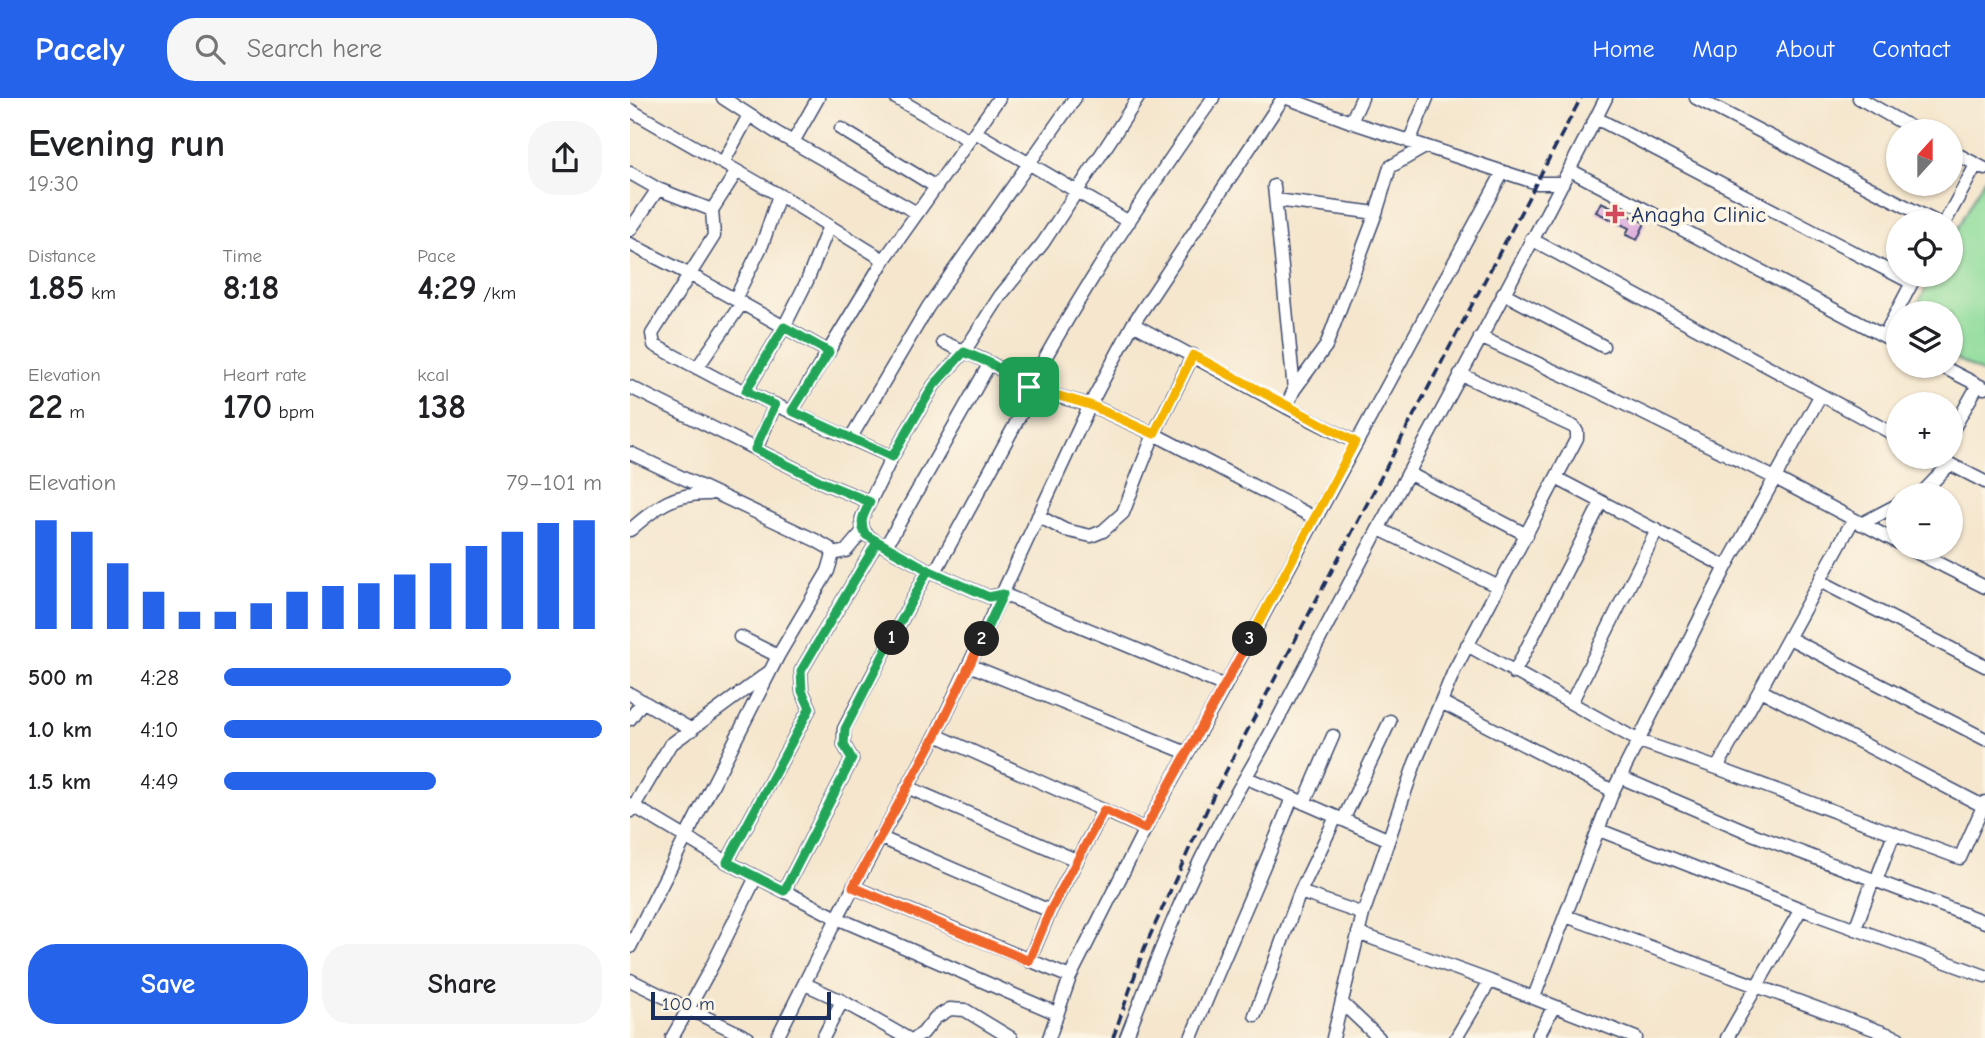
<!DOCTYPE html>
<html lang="en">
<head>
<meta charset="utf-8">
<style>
  body { margin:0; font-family:"Comic Neue",sans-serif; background:#f6f6f6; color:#202124; height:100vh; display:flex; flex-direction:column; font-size:26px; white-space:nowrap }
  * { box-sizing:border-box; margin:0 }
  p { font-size:23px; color:#757577 }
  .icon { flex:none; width:38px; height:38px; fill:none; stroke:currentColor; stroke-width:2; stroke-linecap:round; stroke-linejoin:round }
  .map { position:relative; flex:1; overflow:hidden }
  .panel { display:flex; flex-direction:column; background:#fff; width:630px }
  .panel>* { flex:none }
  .needle { width:46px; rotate:21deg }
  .fabs { position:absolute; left:1256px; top:21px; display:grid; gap:14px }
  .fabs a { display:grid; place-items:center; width:77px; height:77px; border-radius:50%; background:#fff; box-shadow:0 2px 5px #0004; font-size:35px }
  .scale { position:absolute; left:21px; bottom:18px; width:180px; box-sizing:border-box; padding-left:7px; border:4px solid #1b2f5e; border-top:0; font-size:19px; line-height:24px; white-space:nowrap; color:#1b2f5e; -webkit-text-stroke:5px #fcf5e5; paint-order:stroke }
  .pin { position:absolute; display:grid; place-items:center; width:60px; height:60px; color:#fff; margin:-30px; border-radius:14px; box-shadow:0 4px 10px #0006 }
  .km { position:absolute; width:35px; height:35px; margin:-18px; border-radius:50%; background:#222; color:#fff; font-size:19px; line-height:35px; text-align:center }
  .round { display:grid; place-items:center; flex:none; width:74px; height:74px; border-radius:28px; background:#f6f6f6 }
  .headline { display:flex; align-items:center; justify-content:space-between; height:119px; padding:0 28px }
  h1 { font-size:38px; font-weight:800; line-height:52px }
  .stats { display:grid; grid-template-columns:repeat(3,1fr); gap:10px; height:119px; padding:7px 28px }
  .stats div { display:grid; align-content:center }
  .stats b { font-size:35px; font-weight:800 }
  .stats small { font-size:19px; font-weight:400 }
  .stats p { font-size:19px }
  .chart { height:196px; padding:14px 28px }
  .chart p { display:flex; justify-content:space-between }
  .chart svg { width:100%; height:126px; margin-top:7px; stroke:#2563eb; stroke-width:6 }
  .cta { display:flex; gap:14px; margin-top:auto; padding:14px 28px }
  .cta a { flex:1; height:80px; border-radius:28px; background:#2563eb; color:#fff; font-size:28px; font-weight:800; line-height:80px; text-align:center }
  .cta a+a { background:#f6f6f6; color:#202124 }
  ul { padding:0 28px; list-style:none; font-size:23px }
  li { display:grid; grid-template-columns:112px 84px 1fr; align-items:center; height:52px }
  li i { height:18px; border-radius:9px; background:#2563eb }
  header { display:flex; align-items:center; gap:42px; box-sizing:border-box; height:98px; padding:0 35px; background:#2563eb; color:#fff }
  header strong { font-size:33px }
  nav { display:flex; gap:38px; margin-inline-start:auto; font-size:24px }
  .search { width:490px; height:63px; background:#f6f6f6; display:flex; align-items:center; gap:18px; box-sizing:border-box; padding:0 24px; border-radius:28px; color:#757577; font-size:26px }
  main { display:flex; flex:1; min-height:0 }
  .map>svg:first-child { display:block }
</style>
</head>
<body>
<header>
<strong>Pacely</strong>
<div class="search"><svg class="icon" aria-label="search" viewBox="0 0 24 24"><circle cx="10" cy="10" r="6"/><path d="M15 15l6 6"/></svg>Search here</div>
<nav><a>Home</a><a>Map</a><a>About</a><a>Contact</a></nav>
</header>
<main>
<section class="panel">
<div class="headline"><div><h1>Evening run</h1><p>19:30</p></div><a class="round"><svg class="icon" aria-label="share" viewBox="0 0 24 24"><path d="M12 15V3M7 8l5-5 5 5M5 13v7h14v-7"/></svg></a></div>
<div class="stats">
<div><p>Distance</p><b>1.85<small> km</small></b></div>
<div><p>Time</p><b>8:18</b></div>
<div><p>Pace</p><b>4:29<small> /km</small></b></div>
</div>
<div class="stats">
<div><p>Elevation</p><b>22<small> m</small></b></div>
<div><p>Heart rate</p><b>170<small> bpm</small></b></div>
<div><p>kcal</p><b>138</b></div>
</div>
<div class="chart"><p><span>Elevation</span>79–101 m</p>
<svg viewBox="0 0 160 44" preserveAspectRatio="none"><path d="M5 44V6M15 44V10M25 44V21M35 44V31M45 44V38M55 44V38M65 44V35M75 44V31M85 44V29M95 44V28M105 44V25M115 44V21M125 44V15M135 44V10M145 44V7M155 44V6"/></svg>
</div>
<ul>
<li><b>500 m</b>4:28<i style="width:76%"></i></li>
<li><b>1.0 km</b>4:10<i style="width:100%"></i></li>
<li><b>1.5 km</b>4:49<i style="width:56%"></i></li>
</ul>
<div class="cta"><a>Save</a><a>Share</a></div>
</section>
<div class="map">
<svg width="1355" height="940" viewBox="0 0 1355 940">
  <rect width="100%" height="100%" fill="#fcf5e5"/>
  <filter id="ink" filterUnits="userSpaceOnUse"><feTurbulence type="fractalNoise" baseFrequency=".0143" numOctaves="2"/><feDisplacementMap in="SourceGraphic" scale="14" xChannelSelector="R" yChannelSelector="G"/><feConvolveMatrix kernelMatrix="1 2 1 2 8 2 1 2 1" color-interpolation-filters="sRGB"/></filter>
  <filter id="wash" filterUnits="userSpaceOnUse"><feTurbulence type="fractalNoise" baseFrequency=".00686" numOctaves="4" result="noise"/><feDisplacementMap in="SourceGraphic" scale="28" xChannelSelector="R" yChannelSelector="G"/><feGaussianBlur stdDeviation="1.57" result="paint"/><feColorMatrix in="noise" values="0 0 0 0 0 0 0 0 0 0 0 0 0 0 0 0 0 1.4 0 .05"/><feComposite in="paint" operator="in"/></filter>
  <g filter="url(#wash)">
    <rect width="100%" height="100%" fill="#f5e6cd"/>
    <path fill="#8edc9b" stroke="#54867c" stroke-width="2" d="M1354 81 1355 82V276L1321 258V215H1283L1303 177H1321V143Z"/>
    <g id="blocks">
      <path fill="#d69cdb" d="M971 104 1015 125 1007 142 996 137 999 130 966 114Z"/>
    </g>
  </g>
  <g filter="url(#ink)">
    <use href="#blocks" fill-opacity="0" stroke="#3c4a6f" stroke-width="2"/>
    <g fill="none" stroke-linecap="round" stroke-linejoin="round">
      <g stroke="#3c4a6f" stroke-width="15">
        <path id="minor" d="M93 0 147 35 287 115
          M266 0 339 42
          M508 0 413 145 370 198 334 254 304 287 262 359 232 420C231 434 236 437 247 444L298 472 359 499 373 496 595 588
          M657 0 721 24 907 85H933
          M1066 0 1306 124
          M1229 0 1287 33
          M0 12 156 101 254 162
          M966 20 1282 185
          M721 24 732 0
          M211 31 306 89
          M345 34 499 124
          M163 44 188 0
          M779 44 797 0
          M1321 53 1355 71
          M93 65 119 17
          M940 72 1269 246
          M107 73 82 112 84 138 22 236 24 247 88 281 262 359
          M0 75 28 91 82 112
          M644 88 664 292 656 309
          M646 102 746 115
          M1315 124 1346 67
          M0 132 28 91
          M901 141 1269 339
          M0 146 70 182 199 254
          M873 195 973 248
          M105 201 132 147 149 97
          M503 226 656 309 725 344
          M1254 238 1286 177
          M850 239 970 294 1147 381 1269 445
          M313 244 360 265 404 292 460 307 524 336 685 420
          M1311 268 1354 290
          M67 270 112 205
          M0 289 194 385 240 404
          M399 289C453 189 517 93 583 0
          M664 292 696 248 746 115 760 69 795 49
          M116 293 154 229 177 183 199 128
          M162 313 254 162 369 0
          M1321 335 1348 287
          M220 341 298 209 445 0
          M126 351 145 307
          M0 355 185 442 199 450 203 456 198 473 148 558 0 849
          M1306 359 1355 384
          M778 375 897 437
          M926 380 1096 469
          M1286 397 1293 394 1320 366
          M408 418 435 432 461 438 473 433 493 415 524 336 563 257
          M1231 426 1269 406
          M749 431 867 488
          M0 432C27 409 42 395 79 396
          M256 448 360 265
          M1278 450 1355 489
          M203 456 216 453 233 433
          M305 474 404 292
          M1190 483 1355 568
          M110 539 148 558
          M1159 540 1355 641
          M837 547 1009 643 1087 670 1330 760 1355 704
          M884 575 971 405
          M1130 592 1353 708
          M0 596 62 632
          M811 604 983 693
          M941 605 1027 432
          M0 621 13 603
          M306 637 515 731
          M557 655 339 567 460 307 503 226 653 0
          M1087 670 1223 422
          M990 679 1125 737 1355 824
          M617 680 757 741
          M277 689 446 762
          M674 705 703 638
          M0 706 97 764 207 820 426 915
          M1 713 40 647 139 574
          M713 722 760 623
          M969 732 1171 811 1355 878
          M249 739 420 813
          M97 764 180 610 172 593 171 573 247 444
          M1246 783 1264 735
          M223 789 440 879
          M154 793 222 661 214 647V631L298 472
          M670 794 733 816
          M936 818 1268 940
          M1225 831 1243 782
          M728 835 860 883 1006 940
          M399 863 420 813 474 712
          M0 882 118 940
          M175 886 212 903 277 940
          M904 899 983 693 1096 469 1190 298
          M712 905 749 940
          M625 917 670 794 706 719
          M42 940 83 866 126 779
          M147 940 207 820 306 637 339 567
          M193 940 212 903
          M285 940 293 935 305 920 320 911 335 912 381 940
          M419 940 440 879 515 731 595 588 873 74
          M496 940C522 874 547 807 579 745 601 702 627 662 649 619 756 412 871 208 976 0
          M561 940C593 859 630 781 662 700
          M703 940 733 816 785 665 824 573 947 340V334L944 329 830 276
          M826 940 860 883
          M907 940 924 908
          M1097 940 1171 811"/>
      </g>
      <use href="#minor" stroke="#fff" stroke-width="12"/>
      <path stroke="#1b2f5e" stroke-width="3.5" stroke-dasharray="10 5" stroke-linecap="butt" d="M483 940 514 851 584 696 951 0"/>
    </g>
  </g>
  <g fill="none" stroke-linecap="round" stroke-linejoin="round" filter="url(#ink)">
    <g stroke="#fff" stroke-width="14">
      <path id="split-1" d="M262 540 298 472 236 437C228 424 234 416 240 404L194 385 125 351 145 307 116 293 154 229 199 254 162 313 262 359 304 287 334 254 360 265 399 289"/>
    </g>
    <g stroke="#fff" stroke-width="14">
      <path id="split-2" d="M262 540 215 631 214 647 222 661 154 793 97 764 180 610 172 593 171 573 247 444 298 472 359 499 373 496 352 541"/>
    </g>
    <g stroke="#fff" stroke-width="14">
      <path id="split-3" d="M352 541 306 637 223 789 399 863 420 813 474 712 515 731 620 541"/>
    </g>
    <g stroke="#fff" stroke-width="14">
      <path id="split-4" d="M399 289 460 307 524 336 563 257 725 344 620 541"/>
    </g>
    <use href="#split-1" stroke="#22a559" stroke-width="9"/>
    <use href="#split-2" stroke="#22a559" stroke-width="9"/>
    <use href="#split-3" stroke="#f0652b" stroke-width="9"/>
    <use href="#split-4" stroke="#f5b400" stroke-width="9"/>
  </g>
  <path fill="#d1495b" stroke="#fcf5e5" stroke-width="2.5" d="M981.5 105.5h7v7h7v7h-7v7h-7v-7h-7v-7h7z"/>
  <g text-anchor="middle" stroke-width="7" stroke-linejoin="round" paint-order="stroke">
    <g font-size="23" fill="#1b2f5e" stroke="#fcf5e5" text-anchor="start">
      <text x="1001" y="124">Anagha Clinic</text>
    </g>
  </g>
</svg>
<div class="fabs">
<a><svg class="needle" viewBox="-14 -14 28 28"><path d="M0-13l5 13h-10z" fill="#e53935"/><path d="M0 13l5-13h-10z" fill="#757577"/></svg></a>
<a><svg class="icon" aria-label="locate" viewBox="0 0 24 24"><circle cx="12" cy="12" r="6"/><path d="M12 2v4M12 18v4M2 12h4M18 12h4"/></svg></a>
<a><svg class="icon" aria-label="layers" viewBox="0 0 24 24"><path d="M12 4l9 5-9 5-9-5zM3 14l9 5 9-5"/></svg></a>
<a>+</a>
<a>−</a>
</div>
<div class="scale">100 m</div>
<div class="pin" style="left:399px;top:289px;background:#1e9e55"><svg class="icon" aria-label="arrive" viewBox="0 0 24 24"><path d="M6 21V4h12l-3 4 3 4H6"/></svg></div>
<b class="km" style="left:262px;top:540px">1</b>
<b class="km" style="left:352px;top:541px">2</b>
<b class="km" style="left:620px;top:541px">3</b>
</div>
</main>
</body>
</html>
